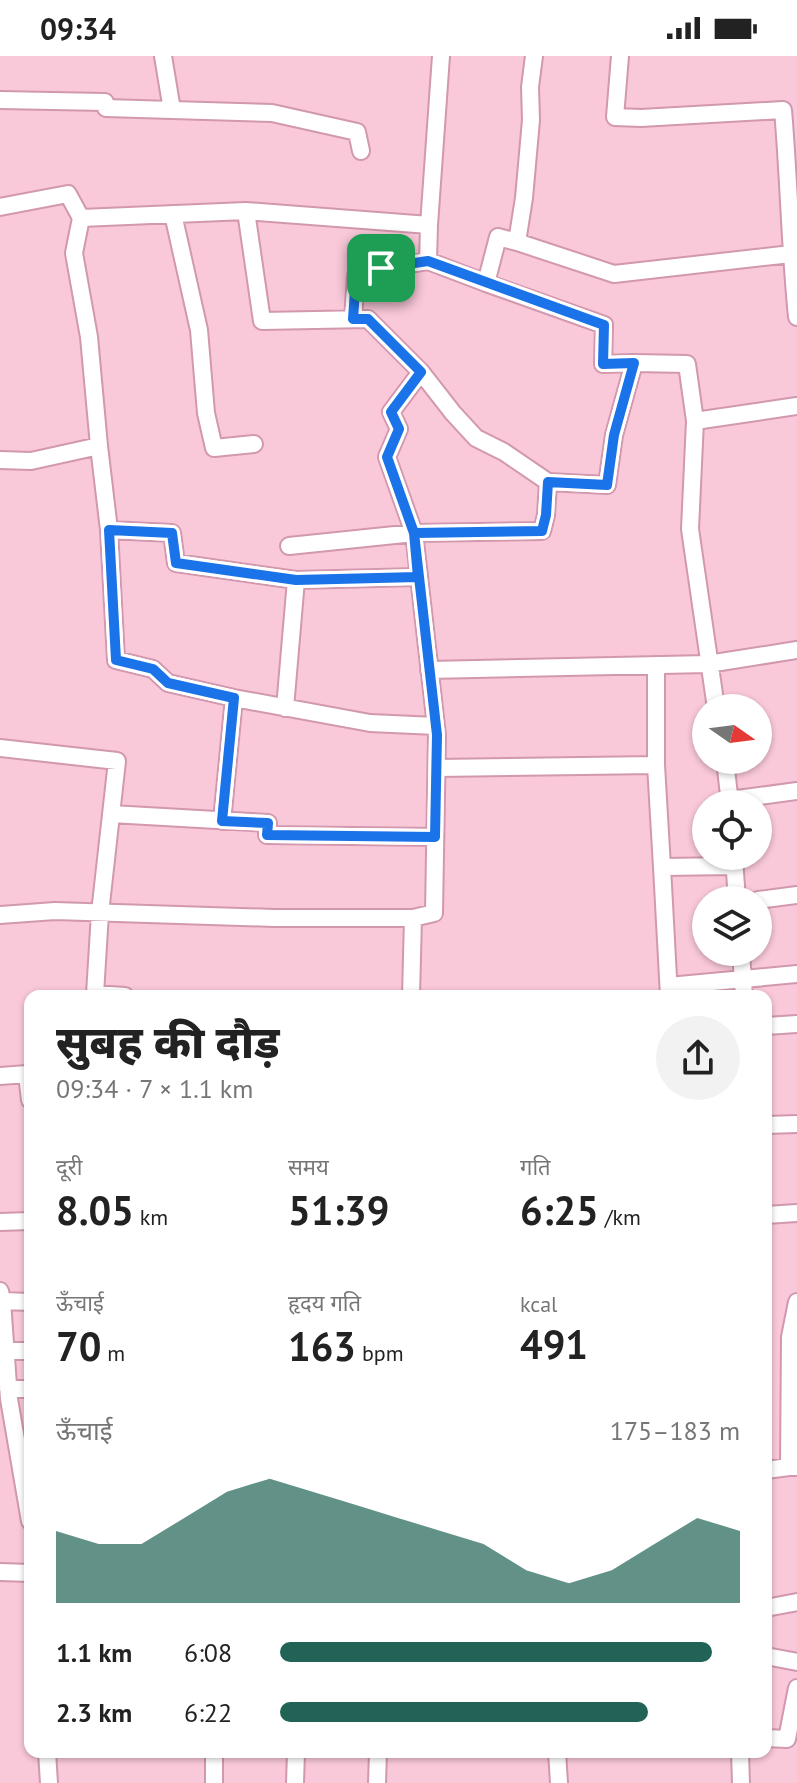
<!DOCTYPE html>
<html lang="hi">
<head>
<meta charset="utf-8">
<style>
  body { margin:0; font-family:"PT Sans","Noto Sans Devanagari",sans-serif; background:#f2f2f2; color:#222; height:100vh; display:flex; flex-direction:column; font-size:30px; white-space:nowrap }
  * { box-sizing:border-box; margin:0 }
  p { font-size:26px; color:#767676 }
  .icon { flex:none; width:44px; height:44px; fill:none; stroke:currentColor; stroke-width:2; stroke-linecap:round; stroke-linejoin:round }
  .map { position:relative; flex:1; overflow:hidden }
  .side { position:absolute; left:24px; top:934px; width:748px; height:768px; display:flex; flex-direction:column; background:#fff; border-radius:16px; box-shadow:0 2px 6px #0004 }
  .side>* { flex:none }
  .needle { width:52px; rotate:104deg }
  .buttons { position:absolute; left:692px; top:638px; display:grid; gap:16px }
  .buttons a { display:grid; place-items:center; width:80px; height:80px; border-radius:50%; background:#fff; box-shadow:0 2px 6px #0004; font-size:40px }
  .pin { position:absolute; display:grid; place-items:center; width:68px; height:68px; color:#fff; margin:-34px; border-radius:16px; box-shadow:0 4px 12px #0006 }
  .round { display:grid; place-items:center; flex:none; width:84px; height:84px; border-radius:42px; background:#f2f2f2 }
  .overview { display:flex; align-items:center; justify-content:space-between; height:136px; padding:0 32px }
  h1 { font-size:44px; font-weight:800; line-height:60px }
  .stats { display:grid; grid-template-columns:repeat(3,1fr); gap:12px; height:136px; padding:8px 32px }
  .stats div { display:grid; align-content:center }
  .stats b { font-size:40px; font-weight:800 }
  .stats small { font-size:22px; font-weight:400 }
  .stats p { font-size:22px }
  .chart { height:224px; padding:16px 32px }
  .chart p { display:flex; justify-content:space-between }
  .chart svg { width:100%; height:144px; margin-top:8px; fill:#216455; opacity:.7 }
  ul { padding:0 32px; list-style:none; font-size:26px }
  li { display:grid; grid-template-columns:128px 96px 1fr; align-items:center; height:60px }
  li i { height:20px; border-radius:10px; background:#216455 }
  .status { display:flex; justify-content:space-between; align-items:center; height:56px; padding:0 40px; background:#fff; direction:ltr }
  .status svg { height:22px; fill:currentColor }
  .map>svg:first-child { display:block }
</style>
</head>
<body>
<div class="status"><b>09:34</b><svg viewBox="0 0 49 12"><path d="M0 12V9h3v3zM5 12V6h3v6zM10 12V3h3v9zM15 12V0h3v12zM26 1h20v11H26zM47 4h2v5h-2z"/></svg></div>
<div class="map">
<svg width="797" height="1727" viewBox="0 0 797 1727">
  <rect width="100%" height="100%" fill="#f9c8d9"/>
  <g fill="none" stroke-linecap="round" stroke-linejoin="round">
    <g stroke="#d298ae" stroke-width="20">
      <path id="minor" d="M163 0 172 54 272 57 357 76 361 95
        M620 0 615 61 641 62 783 54C789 123 790 192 797 261
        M0 44 105 46 106 52 172 54
        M0 151 68 138 81 162 246 155 262 265 368 263 421 316 391 356 399 373 387 401 414 477 437 679 434 857 413 862
        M246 155 429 169 441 0
        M173 158 199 274 206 357 214 392 254 388
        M81 162 74 197 89 281 99 390
        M517 186 614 218 791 198
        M428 205 429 169
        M486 227 604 269 603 308 634 307
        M353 263 356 220 381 212 428 205 486 227 498 181 517 186 524 142 531 64 530 31 534 0
        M421 316 453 357 476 382 504 396 548 426
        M695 365 797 350
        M0 404 31 405 99 390 109 474
        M289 490 414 477 542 475 546 459 548 426 607 429 614 379 634 307 687 308 695 365 690 473 716 652
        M418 521 296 524 176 507 172 477 109 474 116 604 153 613 168 627 234 642 370 667 436 670
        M656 609V709L662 811
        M429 614 708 608 797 594
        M285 652 296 524
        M0 692 117 705 100 857 95 938 125 940
        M725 704 730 748
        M437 712 656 709
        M730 744 797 735
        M111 758 268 767 267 779 435 781
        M222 765 234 642
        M734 802 737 844
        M758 844 797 839
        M0 859 55 855 274 862H413L411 940
        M741 896 744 940
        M669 930 797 918
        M669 940 662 811 734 810
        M766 970 797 968
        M0 1020 27 1018 30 1044
        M766 1069 797 1068
        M766 1159 797 1157
        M0 1166 30 1165
        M0 1235 2 1245 30 1246
        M2 1245 9 1343 30 1465
        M790 1281 797 1246
        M797 1283 790 1281 789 1411H797
        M5 1295H30
        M8 1333H30
        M766 1414 789 1411
        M0 1516 30 1517
        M766 1552 797 1546
        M766 1600 797 1606
        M766 1682 787 1683 797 1632
        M47 1696 49 1727
        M557 1696 559 1727
        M740 1696 741 1727
        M214 1727V1696
        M295 1727 296 1696
        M377 1727 378 1696"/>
    </g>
    <use href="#minor" stroke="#fff" stroke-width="16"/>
  </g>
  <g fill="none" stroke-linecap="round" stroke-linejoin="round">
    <g stroke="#fff" stroke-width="16">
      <path id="route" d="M381 212 356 220 353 263H368L421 316 391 356 399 373 387 401 414 477 418 521 296 524 176 507 172 477 109 474 116 604 153 613 168 627 234 642 222 765 268 767 267 779 435 781 437 679 414 477 542 475 546 459 548 426 607 429 614 379 634 307 603 308 604 269 428 205 381 212"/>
    </g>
    <use href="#route" stroke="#1a73e8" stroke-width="10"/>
  </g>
</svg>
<div class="buttons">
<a><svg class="needle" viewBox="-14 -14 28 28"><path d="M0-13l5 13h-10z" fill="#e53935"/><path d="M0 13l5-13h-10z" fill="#767676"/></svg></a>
<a><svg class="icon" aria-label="locate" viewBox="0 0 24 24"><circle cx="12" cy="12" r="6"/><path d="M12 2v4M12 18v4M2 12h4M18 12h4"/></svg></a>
<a><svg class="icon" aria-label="layers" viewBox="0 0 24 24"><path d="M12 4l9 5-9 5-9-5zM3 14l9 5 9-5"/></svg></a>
</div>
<div class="pin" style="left:381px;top:212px;background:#1e9e55"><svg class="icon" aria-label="arrive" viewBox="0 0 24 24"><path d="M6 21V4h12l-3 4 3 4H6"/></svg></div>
<section class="side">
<div class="overview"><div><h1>सुबह की दौड़</h1><p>09:34 · 7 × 1.1 km</p></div><a class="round"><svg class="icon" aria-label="share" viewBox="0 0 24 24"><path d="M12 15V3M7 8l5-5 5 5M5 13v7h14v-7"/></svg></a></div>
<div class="stats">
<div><p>दूरी</p><b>8.05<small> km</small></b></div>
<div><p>समय</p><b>51:39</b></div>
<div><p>गति</p><b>6:25<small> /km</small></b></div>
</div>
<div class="stats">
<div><p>ऊँचाई</p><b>70<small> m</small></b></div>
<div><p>हृदय गति</p><b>163<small> bpm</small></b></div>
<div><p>kcal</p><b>491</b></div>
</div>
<div class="chart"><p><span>ऊँचाई</span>175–183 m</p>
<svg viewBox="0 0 160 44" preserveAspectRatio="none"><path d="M0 44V22L10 26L20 26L30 18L40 10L50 6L60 10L70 14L80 18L90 22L100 26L110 34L120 38L130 34L140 26L150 18L160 22V44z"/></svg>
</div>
<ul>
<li><b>1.1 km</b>6:08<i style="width:94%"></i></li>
<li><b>2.3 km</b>6:22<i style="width:80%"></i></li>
</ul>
</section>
</div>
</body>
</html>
